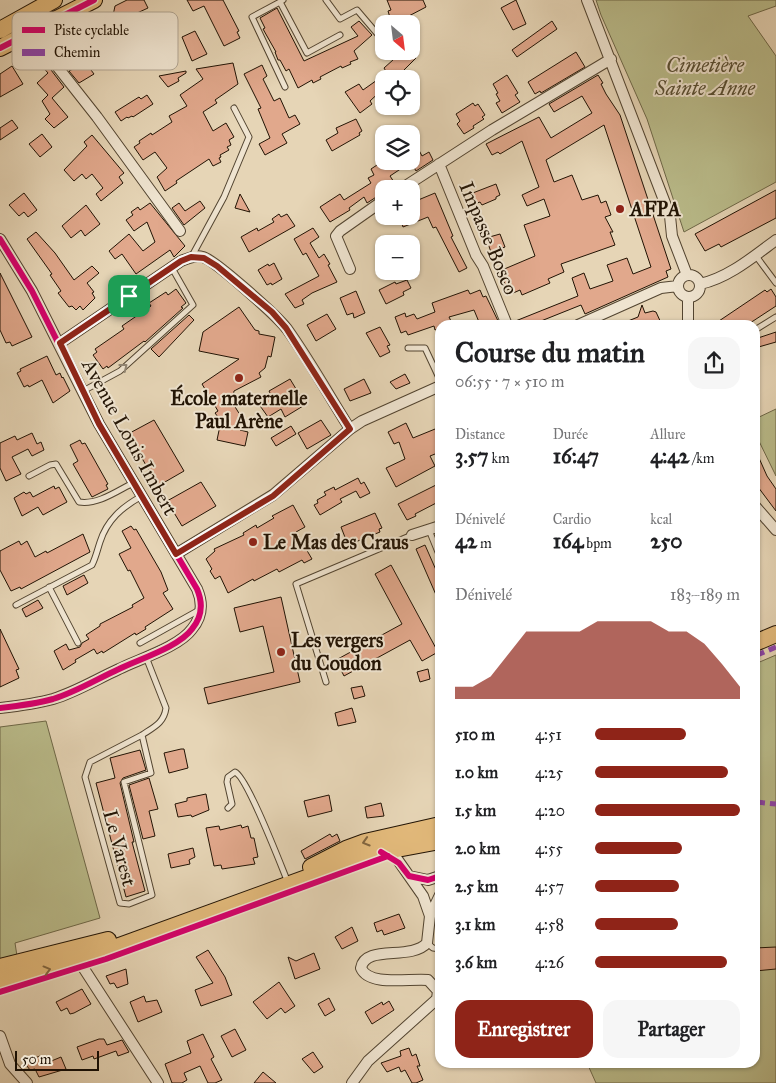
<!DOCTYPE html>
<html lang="fr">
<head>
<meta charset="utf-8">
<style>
  body { margin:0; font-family:"IM FELL Great Primer",serif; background:#f6f6f6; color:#202124; height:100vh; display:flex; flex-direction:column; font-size:19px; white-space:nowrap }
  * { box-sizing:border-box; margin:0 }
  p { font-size:16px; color:#757577 }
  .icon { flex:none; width:28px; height:28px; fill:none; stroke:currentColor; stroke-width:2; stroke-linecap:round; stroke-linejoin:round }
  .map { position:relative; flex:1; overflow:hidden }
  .panel { position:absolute; left:435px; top:320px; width:325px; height:748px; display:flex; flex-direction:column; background:#fff; border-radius:15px; box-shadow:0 1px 4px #0004 }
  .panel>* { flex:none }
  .needle { width:32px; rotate:152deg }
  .tools { position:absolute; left:375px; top:15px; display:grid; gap:10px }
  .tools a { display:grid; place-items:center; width:45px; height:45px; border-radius:10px; background:#fff; box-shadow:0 1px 4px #0004; font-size:25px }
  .scale { position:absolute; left:15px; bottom:12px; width:84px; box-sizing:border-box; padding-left:5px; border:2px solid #211304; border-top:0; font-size:14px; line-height:18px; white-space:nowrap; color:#211304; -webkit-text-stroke:4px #efe4d0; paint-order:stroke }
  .pin { position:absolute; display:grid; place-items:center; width:42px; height:42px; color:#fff; margin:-21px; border-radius:10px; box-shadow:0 2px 8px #0006 }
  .round { display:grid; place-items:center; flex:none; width:52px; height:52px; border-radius:15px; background:#f6f6f6 }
  .head { display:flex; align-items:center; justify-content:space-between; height:85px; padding:0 20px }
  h1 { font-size:28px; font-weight:700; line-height:38px }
  .stats { display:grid; grid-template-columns:repeat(3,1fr); gap:8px; height:85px; padding:5px 20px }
  .stats div { display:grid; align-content:center }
  .stats b { font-size:21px; font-weight:700 }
  .stats small { font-size:14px; font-weight:400 }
  .stats p { font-size:14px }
  .chart { height:140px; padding:10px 20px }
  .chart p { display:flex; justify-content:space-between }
  .chart svg { width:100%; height:90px; margin-top:5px; fill:#8f2418; opacity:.7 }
  .primary-button { display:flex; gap:10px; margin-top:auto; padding:10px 20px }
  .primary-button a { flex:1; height:58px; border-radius:15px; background:#8f2418; color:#fff; font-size:20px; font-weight:700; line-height:58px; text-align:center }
  .primary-button a+a { background:#f6f6f6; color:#202124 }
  ul { padding:0 20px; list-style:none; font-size:16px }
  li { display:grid; grid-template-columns:80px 60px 1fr; align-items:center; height:38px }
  li i { height:12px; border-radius:6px; background:#8f2418 }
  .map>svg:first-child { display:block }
</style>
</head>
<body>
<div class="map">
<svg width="776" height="1083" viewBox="0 0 776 1083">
  <rect width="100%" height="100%" fill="#e6d5b6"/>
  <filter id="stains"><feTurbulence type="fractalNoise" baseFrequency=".004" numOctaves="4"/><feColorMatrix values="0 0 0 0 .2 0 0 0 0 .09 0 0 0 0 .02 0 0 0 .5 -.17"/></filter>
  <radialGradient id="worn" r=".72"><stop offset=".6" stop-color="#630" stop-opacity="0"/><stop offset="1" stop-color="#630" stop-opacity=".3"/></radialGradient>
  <path fill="#babc8b" stroke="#6e6848" d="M596 0H776V6L748 16 776 56V182L684 232 647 119 601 15Z
    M776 409V476L755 433V419Z
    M776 655V1083H596L587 1063 755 1062V664Z
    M46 721 100 918 15 943 17 956 0 960V727Z"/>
  <path fill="#e1a88c" stroke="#211304" d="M127 0H144L148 8 111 25 115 6Z
    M187 0H223L239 31 237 32 240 38 224 46 204 6 193 11Z
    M387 0H423L426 7 405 18 391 21 388 11 391 10Z
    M516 0 526 24 513 30 501 8Z
    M277 8 304 61 358 36 351 27 359 21 372 35 354 51 358 59 350 62 351 64 342 68 341 66 320 77 321 79 313 83 312 80 298 88 289 69 286 71 280 60H278L275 52H276L263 29 265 28 260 18Z
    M152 21 162 43 141 54 138 49 133 52 131 47 91 70 94 74 79 83 69 71 77 67V64L104 52 102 50Z
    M552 21 557 29 517 57 512 50Z
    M195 31 207 54 192 61 182 37Z
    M32 45 64 87 52 98 68 117 54 128 45 119 50 114 42 101 48 95 37 83 48 73 27 49Z
    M403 51H410L416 58 395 79H384V88L370 101 372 104 360 113 345 92 359 84 363 90 387 73 384 68Z
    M576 52 585 67 541 93 540 91 535 94 528 82Z
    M233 63 238 84 215 100 217 103 203 112 213 131 226 123 234 137 229 140 231 145 227 147 229 150 220 155 221 157 219 158 221 162 213 166 209 159 176 181 177 183 165 191 157 177 167 168 155 152 143 160 134 147 140 143 139 141 151 133 152 135 172 122 169 116 187 106 180 95 203 79 196 69Z
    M262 65 267 76 263 79 274 101 280 98 289 118 295 115 300 124 282 134 287 143 265 155 259 144 270 138 258 109 261 108 244 74Z
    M12 66 23 84 0 97V74Z
    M186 71V73L178 78 179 81 168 87 159 76Z
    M507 75 518 93 515 95 520 102 502 113 496 103 500 101 496 94 498 93 493 84Z
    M598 75 603 83 601 84 606 94 620 115 671 269 666 271 668 277 585 314 581 305 531 325H514L513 322 578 296 572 278 584 273 590 289 613 281 607 265 627 258 633 274 651 267 604 125 546 160 554 182 572 175 582 200 598 195 601 203 606 201 611 215 605 217 613 232H610L615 245 561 264 564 272 548 279 550 283 522 295 520 290 511 294 509 289 507 290 503 279H505L502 270 535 256 524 225 550 216 544 199 527 206 522 195 539 187 522 141 500 154 498 152 492 155 486 144 539 117 551 138 592 113 582 96 554 112 549 104Z
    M147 95 153 104 133 117 132 116 128 118 127 117 121 121 115 112 139 97 141 99Z
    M473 103 475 106 478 104 485 115 482 117 484 119 473 126 474 128 464 134 457 124 460 121 456 114Z
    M356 119 362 131 359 133 360 135 332 151 326 140 338 133 336 128Z
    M12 120 18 128 0 140V128Z
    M42 134 52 147 40 157 29 144Z
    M92 135 124 173 119 177 123 183 101 201 96 194 103 188 92 174 86 179 82 174 74 181 64 170 87 146 84 142Z
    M411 135 422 156 429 152 433 160 416 171 411 162 390 176 396 185 394 189H384V192L367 203 364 197 349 208 350 210 330 222 320 207 340 194 344 200 371 183 368 178 374 175 371 169 383 161H411Z
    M496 184 500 195 496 197V199L482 205 480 202 469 206 465 196Z
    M776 190V218L721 247 719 244 705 251 695 234Z
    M24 193 37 210 28 217 24 212 19 216 9 205Z
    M435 193 453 236 451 237 467 268 459 272 436 227 433 228 428 217 403 227 399 216H411V203Z
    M240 194 250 212 235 208Z
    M200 201 205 208 184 225 172 208 179 203 185 211Z
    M150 203 185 246 174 257 170 250 136 274 122 254 115 259 109 251 129 234 143 251 155 242 147 222 134 231 126 220 133 215 131 212 138 207 140 210Z
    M86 205 100 224 85 236 81 230 71 238 62 226Z
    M279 214 281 217 287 214 295 226 249 252 241 237 257 228 258 231 274 222 272 219Z
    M313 228 319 237 310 243 319 258 324 254 330 264 328 265 337 282 312 293 302 300 304 304 295 308 285 294 319 276 306 253 303 255 294 239Z
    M36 232 55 253 74 280 92 266 99 273 87 283 94 292 92 293 95 298 83 310 80 306 76 310 72 306 69 307 58 293 61 291 50 275 52 274 27 239Z
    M500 234 505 247 491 252 486 238Z
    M274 263 282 279 272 285 271 283 267 285 258 270 268 264 269 266Z
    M0 273 32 337 12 346 10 342 6 343 0 330Z
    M407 280 411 288 403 292 404 295 386 304 379 290 395 282 396 284Z
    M176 289 186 303 181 307 183 308 145 342 144 341 108 368 107 366 103 369 93 355 97 352 95 349 124 329 122 326 151 306 149 303 166 292 168 295Z
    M771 289 776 297V306L747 325H713L765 290 767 292Z
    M468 290 470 294 480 290 483 297 486 296 500 325H474L479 322 474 310 449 317 452 323 440 325V328L435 330 434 326 408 335 406 331 401 333 395 317 405 313 406 317 414 314 417 319 435 312 432 303Z
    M356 291 365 313 354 318 353 313 347 315 340 298Z
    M642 305 645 313 653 311 656 312 662 325H618L638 317Z
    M239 307 255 330 259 331V334L275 337 271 357 268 356 265 368 259 373 261 377 234 391 232 402 242 418 240 430 248 432 245 446 217 440 221 421 215 413 218 411 202 384 239 359 199 351 203 332Z
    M327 314 336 329 316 341 307 325Z
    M189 315 194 320 159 357 151 349Z
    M380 327 390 345 387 346 390 352 380 357 366 333Z
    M776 332V342L755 348V339Z
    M47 356 56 375 60 373 62 378 63 377 70 391 53 403 42 380 29 387 28 385 24 387 17 373 21 371 20 369Z
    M405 374 410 383 396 389 390 382Z
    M290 379 304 402 302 404 303 406 285 417 281 409 268 417 258 403 263 400 262 397 270 393 269 391Z
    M364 379 371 393 350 401 344 389Z
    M154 420 184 471 158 486 128 434Z
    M321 420 331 435 307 449 298 433Z
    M406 423 413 438 440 427V452L430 456 435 466 396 487 386 468 405 459 399 442 394 444 388 432Z
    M291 426 296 434 276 446 271 438Z
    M32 433 37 444 41 442 44 450 32 456 28 449 12 457 21 474 6 481 0 468V443L15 436 17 440Z
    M80 440 82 444 85 443 108 484 106 485 108 489 92 497 73 464 78 461 70 445Z
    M755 449 767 476 776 489V511L755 483Z
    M358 478 361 484 364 482 370 493 360 498 356 491 340 499 342 502 320 515 314 505 318 503 317 500 326 495 324 492 334 487 335 490Z
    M201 482 216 506 182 526 167 501Z
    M436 485 440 493V501L415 514 416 516 407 520 398 504Z
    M54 486 55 489 59 487 67 502 43 515 38 507 22 516 14 498 24 492 26 494 30 492 33 497Z
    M293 505 305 527 296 532 312 559 304 563 302 560 279 572 277 569 254 581 253 579 228 593 220 576 215 579 210 571 212 569 206 559 215 551 214 549 244 535 243 533 256 525 257 528 274 518 272 516Z
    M375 513 382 528 379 529 380 532 348 545 341 527Z
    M131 526 134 530 136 529 161 572 168 590 163 593 173 609 145 627 146 629 136 635 135 633 103 653 102 651 97 654 94 649 75 660 76 662 63 670 54 651 66 644 69 650 80 647 82 643 89 639 86 635 100 626V624L133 607 132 605 144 598 130 570 128 571 119 554 131 548 122 531Z
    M83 534 90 552 21 589 20 587 11 591 0 570V551L19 541 21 545 27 541 35 557 46 551 47 553Z
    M425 545 440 579V604L416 549Z
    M391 565 438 652 422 661 410 640 344 676 336 660 402 624 375 574Z
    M84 575 88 583 67 595 63 586Z
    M281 597 300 682 208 704 204 688 274 672 263 626 240 632 234 608Z
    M38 600 43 608 26 617 22 609Z
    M0 629 19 669 16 670 19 678 0 687Z
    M428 669 430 679 420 682 417 672Z
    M362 686 365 696 354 699 351 688Z
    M352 708 356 722 338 726 335 713Z
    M181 749H184L188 768 169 773 164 753Z
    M140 750 146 770 123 778 120 783 134 842H132L145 891 126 897 96 783 115 778 110 758Z
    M149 778 158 809 149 811 155 836 143 839 129 785Z
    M206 794 209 810 192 817 191 815 178 817 175 804 187 801V798Z
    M329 795 332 811 308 817 304 801Z
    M381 803 384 816 367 818 365 807Z
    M241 825 242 828 248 826 251 838H254L258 857 253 858 255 864 222 869 221 865 214 866 206 828 219 826 220 830Z
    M330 834 332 837 337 834 340 841 305 859 301 851Z
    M193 848 195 857 189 860 190 864 171 868 168 854Z
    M399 914 405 928 384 935 382 930 377 932 374 923Z
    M352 927 358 941 342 949 335 937Z
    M776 947V969L755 971V948Z
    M208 950 225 977 232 995 201 1006 195 990 213 983 196 957Z
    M314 953 320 969 295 979 288 957 296 961Z
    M126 969 128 984 117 988 114 983 110 984 106 976Z
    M279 982 295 1006 285 1013 281 1008 267 1019 253 1002Z
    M82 989 91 1004 74 1013 70 1014 67 1008 61 1011 56 1002Z
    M144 996 146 1002 157 1000 162 1012 138 1022 130 1002Z
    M329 998 335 1010 325 1016 318 1004Z
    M389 1001 394 1010 372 1024 365 1012 382 1002 383 1005Z
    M235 1029 246 1050 232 1057 221 1036Z
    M203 1034 214 1057 211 1059 222 1080 215 1083H208L200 1066 184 1073 187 1080 182 1083H172L165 1064 191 1053 187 1041Z
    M99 1039H104L107 1045 122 1040 129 1052 118 1056 116 1051 94 1059 93 1056 82 1060 77 1047Z
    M409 1048 412 1056 416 1054 420 1066H417L423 1080 416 1083H412L405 1070 401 1072 399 1067 387 1072 381 1063 401 1056 400 1051Z
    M313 1052 323 1067 314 1073 302 1059Z
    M40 1056 41 1059 47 1056 49 1062 61 1057 66 1069 39 1077 35 1069 30 1070 24 1062Z
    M263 1072 276 1083H254Z"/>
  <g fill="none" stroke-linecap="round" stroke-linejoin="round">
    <g stroke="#524430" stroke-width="7">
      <path id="service" d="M283 0 280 2 307 53 340 35
        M326 0 340 19 357 10 380 37 384 35
        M280 2 252 17 285 87
        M192 256 224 197 249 137 234 108
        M756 256 776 283
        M755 330 776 317
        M408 348H425L440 380
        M83 391 120 371 193 305 172 268
        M29 476 50 465 56 464 79 502C98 505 117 491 133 483
        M429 530 440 557
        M49 587 78 643
        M16 605 92 565C96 557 97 551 100 542 107 520 122 507 142 496
        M140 643 201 609
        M326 682 296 584 412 535
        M142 735 151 773 124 782 152 895 129 904 120 903 85 777 90 762Z
        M142 735C154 727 164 723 166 708L146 657
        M228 808 232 804 227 782 228 777 235 772C247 777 280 863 287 880
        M427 943 433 948 440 949"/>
    </g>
    <g stroke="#524430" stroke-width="12">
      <path id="minor" d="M587 0 670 216 672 236 687 275
        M30 32 97 117 180 231
        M439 164 476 255 483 266 507 325
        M401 189 492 130 611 59
        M0 239 32 291 99 424 197 589C203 603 202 617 192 629 179 647 139 659 119 669 97 679 76 692 53 699 35 704 18 706 0 708
        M350 269 336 236 340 231 384 200
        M678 286a11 11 0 1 1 22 0a11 11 0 1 1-22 0Z
        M700 284C728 278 753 257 776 240
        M578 325 661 288 678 286
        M688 325V297
        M60 343 181 261C189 258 195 255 203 257 216 261 277 316 287 329 310 361 329 396 350 429
        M755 506 776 530
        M412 535 440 526
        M176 554 273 495 350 429 362 421 440 386
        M399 846 395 856 423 896 430 916
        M409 876 428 880 440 876
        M77 958 158 1083
        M0 1036 10 1064 27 1083
        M352 1083 368 1061 437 999 438 991 428 980C410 978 369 987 361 968 365 944 411 961 427 943L430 916 440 895"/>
    </g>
    <g stroke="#211304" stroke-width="18">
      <path id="primary" d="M0 30 54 0
        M0 48 94 0
        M755 643 776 634
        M311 867 346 849 365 842 440 825
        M0 967 108 940
        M0 983 78 961 356 860 381 852 440 841"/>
    </g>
    <use href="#service" stroke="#efe4d0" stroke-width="5"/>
    <use href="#minor" stroke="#efe4d0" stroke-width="10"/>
    <use href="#primary" stroke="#e3ba7b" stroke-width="16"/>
    <path stroke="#8e44ad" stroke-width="5" stroke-dasharray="10 5" stroke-linecap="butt" d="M755 656 776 647
      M755 802 776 804"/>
    <g stroke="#efe4d0" stroke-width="9">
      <path id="cycleway" d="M0 48 94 0
        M0 239 32 291 99 424 197 589C203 603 202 617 192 629 179 647 139 659 119 669 97 679 76 692 53 699 35 704 18 706 0 708
        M381 852 399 863 409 876 428 880 440 876
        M0 992 106 959 388 856"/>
    </g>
    <use href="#cycleway" stroke="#d6006c" stroke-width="6"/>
  </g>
  <defs><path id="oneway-chevron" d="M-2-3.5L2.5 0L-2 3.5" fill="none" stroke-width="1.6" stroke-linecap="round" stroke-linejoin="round" transform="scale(1.25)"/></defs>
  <use stroke="#928674" href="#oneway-chevron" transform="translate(124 367) rotate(-38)"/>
  <g stroke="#826640">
    <use href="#oneway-chevron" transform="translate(366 842) rotate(163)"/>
    <use href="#oneway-chevron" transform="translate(47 970) rotate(-15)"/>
  </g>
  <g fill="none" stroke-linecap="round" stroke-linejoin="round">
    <g stroke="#fff" stroke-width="10">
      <path id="route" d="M191 257 204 258 217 266 272 312 286 328 350 429 273 496 176 554 99 424 60 343 181 261Z"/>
    </g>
    <use href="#route" stroke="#8f2418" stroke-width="6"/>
  </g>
  <g fill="#8f2418" stroke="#efe4d0" stroke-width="2">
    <circle cx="620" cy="209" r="5"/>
    <circle cx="239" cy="378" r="5"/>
    <circle cx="253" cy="542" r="5"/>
    <circle cx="281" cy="652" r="5"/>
  </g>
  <g text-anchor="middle" stroke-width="4" stroke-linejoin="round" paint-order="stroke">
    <g font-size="20" font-style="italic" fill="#574e33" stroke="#efe4d0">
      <text x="705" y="72">Cimetière<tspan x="705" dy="23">Sainte Anne</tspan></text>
    </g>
    <g font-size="20" font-weight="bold" fill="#211304" stroke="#efe4d0" text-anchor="start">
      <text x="630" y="216">AFPA</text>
      <text x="239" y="405" text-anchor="middle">École maternelle<tspan x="239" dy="23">Paul Arène</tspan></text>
      <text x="263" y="549">Le Mas des Craus</text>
      <text x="291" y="647">Les vergers<tspan x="291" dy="23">du Coudon</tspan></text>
    </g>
    <g font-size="20" fill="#211304" stroke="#efe4d0">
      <text transform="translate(489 238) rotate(67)" y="7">Impasse Bosco</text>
      <text transform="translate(130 437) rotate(61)" y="7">Avenue Louis Imbert</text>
      <text transform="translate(120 848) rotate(75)" y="7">Le Varest</text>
    </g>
  </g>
  <rect x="12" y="12" width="166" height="58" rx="8" fill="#efe4d0" stroke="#b1a593" stroke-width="1"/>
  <rect x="22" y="27" width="23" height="6" fill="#d6006c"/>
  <rect x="22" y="49" width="23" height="7" fill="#8e44ad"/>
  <g font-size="14" fill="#211304">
    <text x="54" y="35">Piste cyclable</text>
    <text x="54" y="57">Chemin</text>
  </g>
  <rect width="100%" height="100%" filter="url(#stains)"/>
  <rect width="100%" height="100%" fill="url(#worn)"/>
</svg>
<div class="tools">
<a><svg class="needle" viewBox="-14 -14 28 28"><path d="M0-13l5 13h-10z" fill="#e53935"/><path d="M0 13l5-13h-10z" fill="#757577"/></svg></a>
<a><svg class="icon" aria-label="locate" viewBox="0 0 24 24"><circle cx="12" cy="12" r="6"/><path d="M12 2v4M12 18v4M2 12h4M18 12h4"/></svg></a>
<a><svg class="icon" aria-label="layers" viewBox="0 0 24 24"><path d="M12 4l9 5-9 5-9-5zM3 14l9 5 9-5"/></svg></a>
<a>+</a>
<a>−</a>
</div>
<div class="scale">50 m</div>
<div class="pin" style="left:129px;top:296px;background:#1e9e55"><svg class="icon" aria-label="arrive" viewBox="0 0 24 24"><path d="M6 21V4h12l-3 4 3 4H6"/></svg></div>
<section class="panel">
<div class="head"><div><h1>Course du matin</h1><p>06:55 · 7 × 510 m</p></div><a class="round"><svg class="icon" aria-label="share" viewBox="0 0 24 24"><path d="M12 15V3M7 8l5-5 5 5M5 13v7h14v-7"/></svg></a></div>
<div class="stats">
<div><p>Distance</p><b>3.57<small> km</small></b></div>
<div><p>Durée</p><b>16:47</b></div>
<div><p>Allure</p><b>4:42<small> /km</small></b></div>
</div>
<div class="stats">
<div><p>Dénivelé</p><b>42<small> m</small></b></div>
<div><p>Cardio</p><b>164<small> bpm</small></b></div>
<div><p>kcal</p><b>250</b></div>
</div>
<div class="chart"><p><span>Dénivelé</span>183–189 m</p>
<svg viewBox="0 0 160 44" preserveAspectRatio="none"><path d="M0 44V38L10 38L20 33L30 22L40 11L50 11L60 11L70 11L80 6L90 6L100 6L110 6L120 11L130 11L140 17L150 27L160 38V44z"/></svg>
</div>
<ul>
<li><b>510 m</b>4:51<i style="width:63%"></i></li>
<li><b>1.0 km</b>4:25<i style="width:92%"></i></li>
<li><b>1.5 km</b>4:20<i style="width:100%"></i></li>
<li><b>2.0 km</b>4:55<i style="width:60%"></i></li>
<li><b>2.5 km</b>4:57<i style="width:58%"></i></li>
<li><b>3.1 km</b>4:58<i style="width:57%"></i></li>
<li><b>3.6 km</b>4:26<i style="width:91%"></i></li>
</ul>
<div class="primary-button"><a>Enregistrer</a><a>Partager</a></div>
</section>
</div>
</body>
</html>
